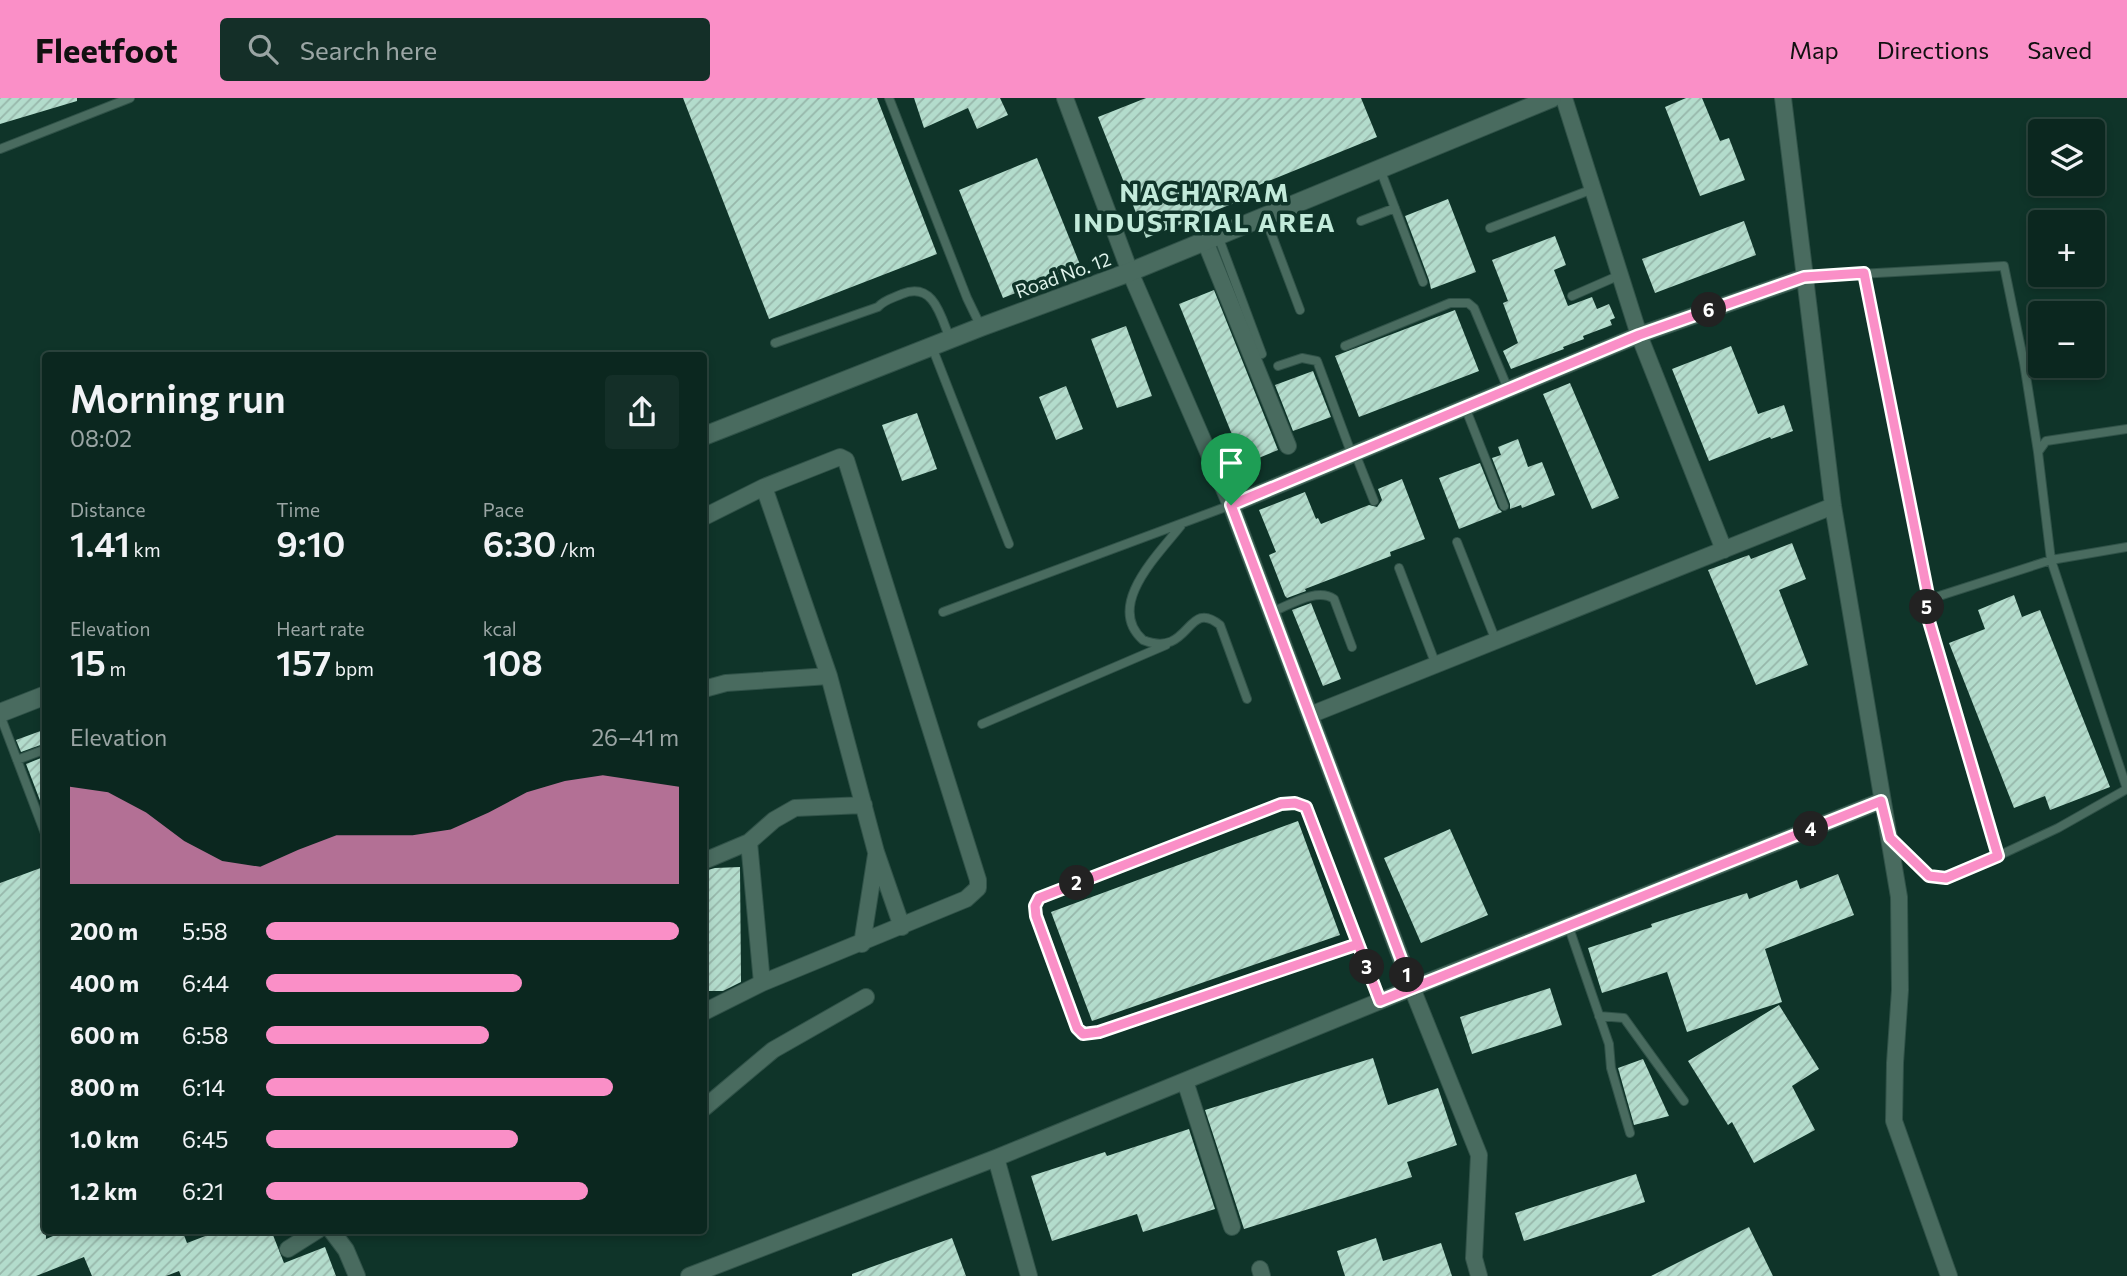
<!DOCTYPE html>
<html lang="en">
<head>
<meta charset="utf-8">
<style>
  body { margin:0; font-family:Commissioner,sans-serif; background:#142f28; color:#f1f3f6; height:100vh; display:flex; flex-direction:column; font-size:26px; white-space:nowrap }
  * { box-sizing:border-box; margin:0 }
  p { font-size:23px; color:#9aa5a4 }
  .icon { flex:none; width:38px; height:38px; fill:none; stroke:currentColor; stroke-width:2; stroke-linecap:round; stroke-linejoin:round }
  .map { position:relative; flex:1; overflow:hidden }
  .sheet { position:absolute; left:42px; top:254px; width:665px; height:882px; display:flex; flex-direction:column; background:#0b271f; border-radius:7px; box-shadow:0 4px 10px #0003,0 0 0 2px #2b443d }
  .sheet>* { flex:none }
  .controls { position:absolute; left:2028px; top:21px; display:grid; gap:14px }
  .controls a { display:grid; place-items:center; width:77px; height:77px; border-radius:7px; background:#0b271f; box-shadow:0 4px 10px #0003,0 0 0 2px #2b443d; font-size:35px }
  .pin { position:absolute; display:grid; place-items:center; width:60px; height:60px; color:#fff; margin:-72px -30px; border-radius:50% 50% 50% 0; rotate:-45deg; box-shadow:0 0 7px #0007 }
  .pin .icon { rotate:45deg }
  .km { position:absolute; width:35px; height:35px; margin:-18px; border-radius:50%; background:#222; color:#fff; font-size:19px; line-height:35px; text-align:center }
  .round { display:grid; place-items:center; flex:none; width:74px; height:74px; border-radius:7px; background:#142f28 }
  .headline { display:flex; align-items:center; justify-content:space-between; height:119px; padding:0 28px }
  h1 { font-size:38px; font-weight:600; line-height:52px }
  .stats { display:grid; grid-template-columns:repeat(3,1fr); gap:10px; height:119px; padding:7px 28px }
  .stats div { display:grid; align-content:center }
  .stats b { font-size:35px; font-weight:600 }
  .stats small { font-size:19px; font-weight:400 }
  .stats p { font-size:19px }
  .chart { height:196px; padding:14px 28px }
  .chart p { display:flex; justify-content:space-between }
  .chart svg { width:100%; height:126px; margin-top:7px; fill:#fa8fc7; opacity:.7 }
  ul { padding:0 28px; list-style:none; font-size:23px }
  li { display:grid; grid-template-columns:112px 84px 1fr; align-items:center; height:52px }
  li i { height:18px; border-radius:9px; background:#fa8fc7 }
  header { display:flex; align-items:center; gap:42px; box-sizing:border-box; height:98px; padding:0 35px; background:#fa8fc7; color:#111 }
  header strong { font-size:33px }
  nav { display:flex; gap:38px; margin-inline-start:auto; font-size:24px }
  .search { width:490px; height:63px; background:#142f28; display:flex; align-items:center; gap:18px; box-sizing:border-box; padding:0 24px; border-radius:7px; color:#9aa5a4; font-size:26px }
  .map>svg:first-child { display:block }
</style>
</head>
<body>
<header>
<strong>Fleetfoot</strong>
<div class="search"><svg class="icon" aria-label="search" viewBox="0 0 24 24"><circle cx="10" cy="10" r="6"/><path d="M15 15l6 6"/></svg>Search here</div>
<nav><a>Map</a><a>Directions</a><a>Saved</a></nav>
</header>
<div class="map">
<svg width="2127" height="1178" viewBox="0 0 2127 1178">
  <defs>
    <pattern id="building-hatch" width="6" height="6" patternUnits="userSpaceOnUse" patternTransform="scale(1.75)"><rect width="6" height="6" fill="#b3dccc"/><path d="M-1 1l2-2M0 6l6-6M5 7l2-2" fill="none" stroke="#97b7aa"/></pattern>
  </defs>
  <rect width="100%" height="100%" fill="#0f3429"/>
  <path fill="url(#building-hatch)" d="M0 0H77V3L0 26Z
    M683 0H877L937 156 769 221Z
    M914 0H1000L1008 17 977 31 968 10 924 30Z
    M1146 0H1361L1377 39 1254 89 1257 96 1146 140 1098 19Z
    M1686 0H1702L1720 43 1729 40 1745 82 1700 98 1665 9Z
    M1037 60 1081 169 1003 200 959 92Z
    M1448 101 1476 174 1431 191 1429 182 1405 118Z
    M1744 123 1756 157 1655 195 1642 161Z
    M1555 138 1566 167 1554 172 1568 208 1592 199 1597 211 1609 206 1615 220 1610 222 1612 227 1583 238 1584 241 1563 249 1564 251 1511 271 1503 253 1518 245 1503 205 1508 203 1492 162Z
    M1214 192 1278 352 1244 366 1179 206Z
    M1455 212 1479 273 1359 319 1335 258Z
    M1126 228 1152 298 1117 310 1091 241Z
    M1731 248 1758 316 1784 307 1793 333 1771 341 1770 339 1709 363 1672 271Z
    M1313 273 1331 319 1293 333 1275 287Z
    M1570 285 1619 400 1592 411 1543 296Z
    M1066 288 1083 331 1056 342 1039 299Z
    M917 315 937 371 902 383 882 327Z
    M1518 341 1528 369 1542 364 1555 397 1522 410 1521 407 1510 411V406L1492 360 1501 357 1498 349Z
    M1480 365 1498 410 1502 414 1459 431 1439 380Z
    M1402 381 1425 441 1390 454 1391 458 1305 491 1306 493 1287 500 1285 498 1269 457 1276 454 1259 412 1305 394 1316 421 1318 420 1321 426 1369 407 1377 409 1382 402 1378 391Z
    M1792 445 1806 481 1779 492 1808 567 1756 587 1708 472 1749 457 1751 461Z
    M2014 497 2022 519 2040 512 2110 689 2050 712 2045 698 2014 710 1949 545 1985 531 1978 512Z
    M1311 505 1341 581 1323 588 1292 512Z
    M46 631V645L21 654 16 642Z
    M46 658V718L26 666Z
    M1298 723 1340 837 1092 923 1051 814Z
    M1450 731 1488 817 1421 845 1384 760Z
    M46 768V1141L67 1132H182L187 1145 221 1132H271L284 1165 325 1149 336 1178H181L179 1173 166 1178H92L84 1159 36 1178H0V785Z
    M740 769 741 884 723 893H704V773L715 770Z
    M1838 776 1854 817 1765 851 1782 904 1687 934 1667 874 1602 895 1588 850 1652 829 1651 826 1747 795 1749 801 1797 782 1800 791Z
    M1550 890 1562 927 1472 956 1460 919Z
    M1779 907 1819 971 1792 988 1815 1032 1754 1065 1732 1024 1728 1027 1688 963Z
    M1373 960 1388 1007 1438 990 1457 1047 1407 1064 1412 1079 1244 1131 1205 1012Z
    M1643 961 1669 1018 1634 1027 1618 970Z
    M1189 1031 1215 1111 1143 1134 1137 1116 1052 1143 1031 1078 1105 1054 1107 1058Z
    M1636 1076 1645 1104 1524 1143 1515 1115Z
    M1749 1129 1773 1178H1651Z
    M952 1140 966 1178H852V1176Z
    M1376 1140 1383 1163 1441 1145 1452 1178H1345L1337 1153Z"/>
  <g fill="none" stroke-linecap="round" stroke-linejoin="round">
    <g stroke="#305248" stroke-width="10">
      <path id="service" d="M889 0 967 200 981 229
        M0 51 130 0
        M1380 71 1423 184
        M1265 119 1300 212
        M1361 123 1395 110
        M1490 130 1593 91
        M1218 138 1262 256
        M1864 175 1929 502
        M1804 179 2004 168 2024 265 2038 354
        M1572 198 1620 177
        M775 245 878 209C884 202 893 200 902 196 934 183 941 219 950 241
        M1345 248 1450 205H1468L1474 210 1508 291
        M932 249 1009 446
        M1278 268 1302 260 1317 263 1352 357
        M1465 309 1504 408
        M1355 355 1374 403
        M1183 425C1160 455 1104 507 1143 542 1191 561 1186 499 1220 527L1247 601
        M1457 444 1496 543
        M1399 470 1436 567
        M943 514 1231 407
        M1272 514C1290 507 1317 489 1334 501L1352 549
        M0 617 46 738
        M982 626 1166 547
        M17 662 46 651
        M2127 691 2051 462 2038 354 2046 343 2127 331
        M1892 743 1929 778 1946 780 1998 758 2058 730 2127 691
        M1998 758 1926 513C1928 505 1929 502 1936 499L2051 462 2127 449
        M1568 827 1609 946 1611 970 1630 1035
        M1358 846 1099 934 1083 936 1077 930 1035 808 1039 800 1281 706 1295 705 1306 709 1380 903
        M1599 918 1624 920 1684 1003"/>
    </g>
    <g stroke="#305248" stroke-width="18">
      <path id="minor" d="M1065 0 1130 174 1231 407 1412 890 1479 1057 1474 1160 1479 1178
        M1564 0 1639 237 1724 452
        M1783 0 1833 408 1899 799 1900 892 1895 965 1894 1023 1949 1178
        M1205 143 1288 348
        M1231 407 1639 237 1804 179
        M704 419 764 389
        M704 591 726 585 829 578
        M1310 617 1833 408
        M749 744 774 722 795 710 864 707
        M704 763 749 744 762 885 704 914
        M862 846 876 757
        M762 885 966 801 978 790V782L846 362 840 359 764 389 829 578 876 754 902 829
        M1185 983 1232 1129
        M704 1010 773 952 866 899
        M996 1060 1029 1178
        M331 1132 346 1152 357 1178
        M288 1151 318 1132
        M1260 1171 1262 1178
        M689 1178 996 1060 1412 890 1881 703"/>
    </g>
    <g stroke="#305248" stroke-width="20">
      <path id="tertiary" d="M704 338 981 229 1130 174 1552 0
        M0 615 46 597"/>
    </g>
    <use href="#service" stroke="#496b5f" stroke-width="8"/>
    <use href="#minor" stroke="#496b5f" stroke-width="16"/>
    <use href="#tertiary" stroke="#496b5f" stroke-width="18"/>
  </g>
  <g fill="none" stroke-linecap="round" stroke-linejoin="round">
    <g stroke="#fff" stroke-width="14">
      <path id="route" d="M1231 407 1412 890 1380 903 1306 709 1295 705 1281 706 1039 800 1035 808 1036 818 1077 930 1083 936 1099 934 1358 846 1380 903 1881 703 1890 740 1929 778 1946 780 1998 758 1926 513 1929 502 1864 175 1804 179 1639 237 1231 407"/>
    </g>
    <use href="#route" stroke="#fa8fc7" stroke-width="9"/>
  </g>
  <g text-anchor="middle" stroke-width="7" stroke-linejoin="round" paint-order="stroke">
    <g font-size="19" fill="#def2ea" stroke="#0f3429">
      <text transform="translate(1063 177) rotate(-20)" y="7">Road No. 12</text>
    </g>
    <g font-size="26" font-weight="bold" letter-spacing="2" fill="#c2eada" stroke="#0f3429">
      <text x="1205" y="104">NACHARAM<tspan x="1205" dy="30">INDUSTRIAL AREA</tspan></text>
    </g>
  </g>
</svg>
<div class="controls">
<a><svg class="icon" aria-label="layers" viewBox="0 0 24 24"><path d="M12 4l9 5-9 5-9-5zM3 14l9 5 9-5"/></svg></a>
<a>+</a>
<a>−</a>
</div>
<div class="pin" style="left:1231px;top:407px;background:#1e9e55"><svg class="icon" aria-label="arrive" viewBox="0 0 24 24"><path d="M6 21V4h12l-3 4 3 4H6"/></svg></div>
<b class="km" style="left:1407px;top:877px">1</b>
<b class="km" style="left:1077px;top:785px">2</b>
<b class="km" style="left:1367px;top:869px">3</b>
<b class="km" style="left:1811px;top:731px">4</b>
<b class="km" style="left:1927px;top:509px">5</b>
<b class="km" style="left:1709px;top:212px">6</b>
<section class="sheet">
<div class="headline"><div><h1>Morning run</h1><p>08:02</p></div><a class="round"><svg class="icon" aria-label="share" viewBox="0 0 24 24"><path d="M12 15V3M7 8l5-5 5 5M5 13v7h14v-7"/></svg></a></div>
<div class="stats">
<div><p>Distance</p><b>1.41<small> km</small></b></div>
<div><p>Time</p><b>9:10</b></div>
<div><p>Pace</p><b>6:30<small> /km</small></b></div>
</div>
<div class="stats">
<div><p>Elevation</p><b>15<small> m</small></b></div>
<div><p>Heart rate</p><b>157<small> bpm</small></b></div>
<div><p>kcal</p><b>108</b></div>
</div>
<div class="chart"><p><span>Elevation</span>26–41 m</p>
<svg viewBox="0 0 160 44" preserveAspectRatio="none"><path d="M0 44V10L10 12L20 19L30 29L40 36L50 38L60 32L70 27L80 27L90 27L100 25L110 19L120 12L130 8L140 6L150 8L160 10V44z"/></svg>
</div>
<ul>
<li><b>200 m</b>5:58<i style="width:100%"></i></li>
<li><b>400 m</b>6:44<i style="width:62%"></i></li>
<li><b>600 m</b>6:58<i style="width:54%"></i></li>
<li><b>800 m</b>6:14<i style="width:84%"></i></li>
<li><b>1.0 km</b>6:45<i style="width:61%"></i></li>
<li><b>1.2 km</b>6:21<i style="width:78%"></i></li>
</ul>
</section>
</div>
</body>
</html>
